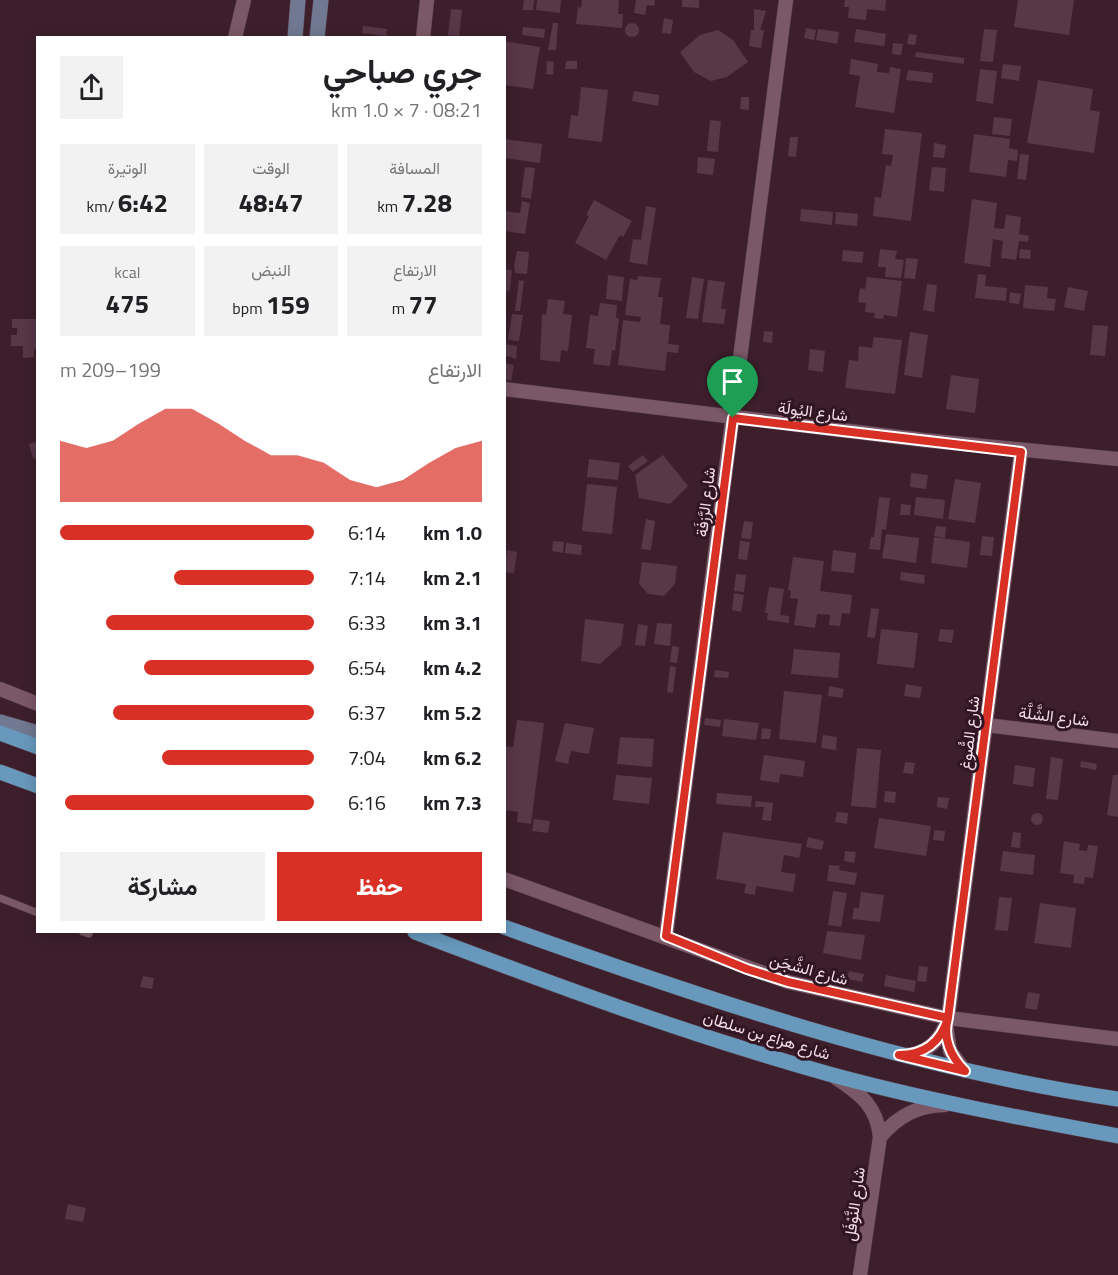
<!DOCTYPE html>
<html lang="ar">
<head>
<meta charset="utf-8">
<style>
  body { margin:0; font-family:"Titillium Web",Vazirmatn,sans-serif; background:#f2f2f2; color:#202124; direction:rtl; height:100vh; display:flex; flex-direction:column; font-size:22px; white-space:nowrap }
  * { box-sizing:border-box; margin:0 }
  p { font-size:20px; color:#757577 }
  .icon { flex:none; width:33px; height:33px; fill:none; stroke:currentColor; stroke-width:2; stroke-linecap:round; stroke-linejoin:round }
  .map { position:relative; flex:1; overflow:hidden; direction:ltr }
  .side { position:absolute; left:36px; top:36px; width:470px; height:897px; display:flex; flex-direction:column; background:#fff; border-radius:0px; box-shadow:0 3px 15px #0003; direction:rtl }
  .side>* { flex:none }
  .pin { position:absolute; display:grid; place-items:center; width:51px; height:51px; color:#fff; margin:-62px -26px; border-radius:50% 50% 50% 0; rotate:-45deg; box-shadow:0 0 6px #0007 }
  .pin .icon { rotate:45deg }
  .round { display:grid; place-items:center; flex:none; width:63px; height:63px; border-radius:0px; background:#f2f2f2 }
  .summary { display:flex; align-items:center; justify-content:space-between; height:102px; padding:0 24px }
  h1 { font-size:33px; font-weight:700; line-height:45px }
  .metrics { display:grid; grid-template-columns:repeat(3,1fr); gap:9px; height:102px; padding:6px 24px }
  .metrics div { display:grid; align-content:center; border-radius:0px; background:#f2f2f2; text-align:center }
  .metrics b { font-size:26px; font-weight:700 }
  .metrics small { font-size:16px; font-weight:400 }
  .metrics p { font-size:16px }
  .chart { height:168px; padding:12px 24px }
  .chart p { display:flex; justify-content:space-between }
  .chart svg { width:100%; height:108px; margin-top:6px; fill:#d93025; opacity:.7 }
  .cta { display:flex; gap:12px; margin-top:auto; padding:12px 24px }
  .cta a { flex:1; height:69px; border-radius:0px; background:#d93025; color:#fff; font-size:24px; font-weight:700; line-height:69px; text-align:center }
  .cta a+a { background:#f2f2f2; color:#202124 }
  ul { padding:0 24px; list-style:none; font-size:20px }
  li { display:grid; grid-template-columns:96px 72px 1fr; align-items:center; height:45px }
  li i { height:15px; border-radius:8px; background:#d93025 }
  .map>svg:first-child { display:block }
</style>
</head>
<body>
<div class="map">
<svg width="1118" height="1275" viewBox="0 0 1118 1275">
  <rect width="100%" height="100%" fill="#3d1f2c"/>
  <path fill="#583746" d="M524 0H534L533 10H523Z
    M537 0H561L560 13 536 10Z
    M582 0H619L618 14H623L622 28 576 24 578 7 581 8Z
    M636 0H655L654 6 647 5 645 15 634 13Z
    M682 0H699V8L682 7Z
    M845 0H886L885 11 867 9 866 20 848 18 849 7H844Z
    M1018 0H1074L1069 35 1014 27Z
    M451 9 462 10 459 36 448 35Z
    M754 9 766 11 760 30H764L761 48 749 46 751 30H754Z
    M664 18 673 20 671 34 662 33Z
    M553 23H558L556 50H548Z
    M625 30a7 7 0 1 1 14 0a7 7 0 1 1-14 0Z
    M363 26 387 29 386 36 362 33Z
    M523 27 545 29 544 38 522 35Z
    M806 28 816 30 814 40 804 38Z
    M818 29 839 32 837 44 816 40Z
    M856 29 886 34 884 46 854 42Z
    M984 29 997 30 993 62 980 61Z
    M718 30 733 40 748 62 727 77 711 81 694 72 680 52 700 35Z
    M909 34 917 35 915 45 907 44Z
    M504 41 540 47 533 89 504 85Z
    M893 43 903 44 901 55 892 54Z
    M916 52 964 58V64L915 57Z
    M851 59 878 64 877 72 889 73 890 67 901 69 894 113 855 107 860 76 849 74Z
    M547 61 554 62 553 75 546 74Z
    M566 61H577V69H565Z
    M1003 64 1021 66 1019 81 1001 78Z
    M980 69 997 71 993 104 976 101Z
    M908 70 933 73 932 83 906 80Z
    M1038 80 1093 89 1090 110 1100 112 1094 153 1027 143Z
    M581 87 608 90 602 142 568 138 571 115 578 116Z
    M634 91 659 95 658 106 632 101Z
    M741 97H749V110L740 109Z
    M994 117 1012 119 1010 136 992 134Z
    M710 120 721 121 718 152 707 151Z
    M885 129 922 133 911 221 873 216 875 197 881 198 886 165 891 166 893 155 882 154Z
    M974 134 1010 139 1009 148 1018 150 1017 161 1008 160 1006 177 969 172Z
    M790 137H798L796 157 788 156Z
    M504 139 542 144 540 163 504 158Z
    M934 143 946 145 944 158 933 157Z
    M1020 154 1029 155 1026 180 1017 179Z
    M698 157 715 159 713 175 697 173Z
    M525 167 535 168 531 199 521 197Z
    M932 167 946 168 944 192 929 190Z
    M972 199 997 203 994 228 1004 229 1006 215 1021 217 1019 234 1029 236 1028 242 1019 241 1016 260 1001 258 1003 241 993 239 990 267 964 263Z
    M594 200 632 221 623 237 620 235 606 260 575 243 589 216 586 215Z
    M522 201 530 203 525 234 504 231V211L520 213Z
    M646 206 656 208 647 265 629 262 633 239 641 240Z
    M801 209 833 212 832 225 800 221Z
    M836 212 858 214 857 226 835 224Z
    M880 249 897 251 895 259 904 260 901 278 885 277 886 267H878Z
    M1020 249 1031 250 1030 259 1019 258Z
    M843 250 864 252 862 263 842 261Z
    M517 251 529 252 527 274 515 273 514 266Z
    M906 258 918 259 915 279 904 278Z
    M504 269 512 270 510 290 504 293Z
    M978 274 986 275 985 286 1007 288 1006 301 975 298Z
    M608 275 624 277 622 301 606 299Z
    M638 276 661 278 658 297H663L660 324 670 325 668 344 679 345 678 353 667 352 665 371 618 365 623 320 640 322 641 317 625 315 630 279 637 280Z
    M692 277 704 279 698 319 686 318Z
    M867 277 902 281 897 317 884 315 883 319 874 318 875 313 865 312 866 303 858 302 860 288 865 289Z
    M519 280 524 281 520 311H515Z
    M708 280 725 282 721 309H726L724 324 702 322Z
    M927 284 937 285 934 312 923 310Z
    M1025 285 1048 287 1047 298 1056 299 1054 311 1023 308Z
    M1068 287 1088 291 1084 311 1064 307Z
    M1010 292 1021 294 1019 304 1009 303Z
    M548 299 565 301 563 314 572 315 568 351 561 350 560 362 540 360 542 314 546 315Z
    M600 303 617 305 616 318 619 319 615 351 612 350 610 366 593 364 595 349 586 348 590 315 598 316Z
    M512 314 523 315 519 341 508 340Z
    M12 319H38V349H34V357L23 358V346H11V335H17V328H12Z
    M1093 325 1108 326 1105 356 1090 355Z
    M764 331 773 332 772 343 763 342Z
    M910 332 928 335 922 378 904 375Z
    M874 337 902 340 895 394 845 388 849 360 858 361 859 346 872 348Z
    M504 344 517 346 516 359 504 355Z
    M810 349 825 351 823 372 808 370Z
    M504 363 514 365 511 381 504 379Z
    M951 375 979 379 975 413 946 409Z
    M38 441V458L33 459 29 444Z
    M643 455 648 461 633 472 628 466Z
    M663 455 688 486 670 504 639 498 635 475Z
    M589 459 620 463 618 480 587 477Z
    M911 473 928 475 926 489 910 487Z
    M955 479 981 483 975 523 948 519Z
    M587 484 617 487 612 534 582 531Z
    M879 497 890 498 886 530 882 529 880 550 869 549 871 537H874Z
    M916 497 945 500 943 519 914 515Z
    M901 504 911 505 910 515H900Z
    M646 519 655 521 651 550 641 549Z
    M744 521 753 522 751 539 741 538Z
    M936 526 946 527 945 538 934 536Z
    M886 534 919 538 916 563 882 558Z
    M982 536 994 537 992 556 980 555Z
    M934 537 970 542 967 568 931 563Z
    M553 541 564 542 563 553 552 551Z
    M740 541 750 542 747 560 738 559Z
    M566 543 582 545 581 555 565 553Z
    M507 550 517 552 514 573 504 572Z
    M833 550 856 553 854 573 831 571Z
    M793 557 824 561 820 591 852 595 850 614 842 613 840 626 829 625 830 615 817 614 815 628 794 625 798 599 790 598 791 591 788 590Z
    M642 562 677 566 675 584 664 596 648 594 639 584Z
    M901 572 925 575 924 584 900 580Z
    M736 574 746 575 744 592 734 591Z
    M769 587 784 589 780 615 789 616V623L767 620 768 613H765Z
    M734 593 744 595 741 612 732 610Z
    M871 608 879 609 875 638 867 637Z
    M585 619 624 624 621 645 600 664 581 661Z
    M657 623 672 624 670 646 654 644Z
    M638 624 648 626 645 646 635 645Z
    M881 629 918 633 914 668 877 664Z
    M940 629 954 630 952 643 938 641Z
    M672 646 679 647 677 663 670 662Z
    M794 649 840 653 838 678 791 674Z
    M670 666 676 667 673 693 667 692Z
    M715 670 729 672 728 678 714 677Z
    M906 684 922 687 920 698 904 696Z
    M829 686 844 689 842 698 828 696Z
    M784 691 822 695 816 743 779 739Z
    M705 718 721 720 720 727 704 725Z
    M724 719 759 723 756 740 722 736Z
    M517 720 544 723 531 824 517 822 518 812 504 810V746L513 747Z
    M565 723 594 728 589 754 571 751 568 764 555 761Z
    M762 728 771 729 770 739H761Z
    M823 735 837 737 836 750 821 748Z
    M620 737 654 739 652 767 617 764Z
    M857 748 881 750 876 808 851 806Z
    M764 755 805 761 803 777 780 774 779 783 760 780Z
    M1051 757 1063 759 1058 800 1046 799Z
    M1081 761 1097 764 1096 770 1080 767Z
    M905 762 915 763 913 774 903 773Z
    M1015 765 1035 768 1033 787 1013 784Z
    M616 775 652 778 649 804 613 800Z
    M1113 775H1118V817L1107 815Z
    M885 791 896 792 895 803 884 802Z
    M717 793 752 796 751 807 716 804Z
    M938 797 949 798 947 809 937 807Z
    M756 801 773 803 771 821 762 820 764 807H755Z
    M837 812 848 813 847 824 835 822Z
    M1031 819a6 6 0 1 1 12 0a6 6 0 1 1-12 0Z
    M879 818 931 826 926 856 874 848Z
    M534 819 550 821 548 833 532 831Z
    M934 830 945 831 944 841 933 840Z
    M723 832 802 844 799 858 784 855 781 872 796 874 793 892 756 886 755 895 744 893 746 884 716 879Z
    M1013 832 1021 833 1020 848 1011 847Z
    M808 837 824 841 822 850 806 847Z
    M1064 841 1080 844 1079 850 1087 851 1088 845 1098 846 1093 878 1085 877 1084 884 1073 883 1074 875 1060 873Z
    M845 851 856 852 854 863 844 861Z
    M1003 851 1035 855 1033 875 1000 871Z
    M829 865 840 866 839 870 857 873 855 885 827 881Z
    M833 891 847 893 841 927 828 925Z
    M861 892 884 895 880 922 852 919 854 908H859Z
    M999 897 1012 898 1008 931 995 930Z
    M1040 903 1076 908 1071 948 1034 943Z
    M827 931 865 935 861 960 823 953Z
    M919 966 928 967 926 982 917 981Z
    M849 971 864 974 862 982 847 979Z
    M886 975 916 981 914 992 884 986Z
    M143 976 154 978 152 989 140 987Z
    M1028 992 1040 994 1037 1010 1025 1008Z
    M68 1204 86 1208 83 1222 65 1219Z"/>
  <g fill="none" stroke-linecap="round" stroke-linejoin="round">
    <g stroke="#543b47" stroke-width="8">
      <path id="lane" d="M0 898 38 913
        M83 932 89 934"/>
    </g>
    <g stroke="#543b47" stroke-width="15">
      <path id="street" d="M235 38 244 0
        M423 38 427 0
        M504 389 923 440 1118 459
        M0 689 38 704
        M986 725 1118 741
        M504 879 788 982 948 1018 1118 1039
        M666 936 786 0
        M946 1025 950 1051 965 1071
        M904 1055C927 1055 942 1039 948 1018L1021 451
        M836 1078C861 1094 877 1107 880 1137L860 1275
        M880 1137C897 1117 917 1105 945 1105"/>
    </g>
    <g stroke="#543b47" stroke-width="16">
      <path id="secondary" d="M295 38 298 0
        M317 38 321 0
        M0 722 38 733"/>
    </g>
    <g stroke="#543b47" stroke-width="16">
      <path id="primary" d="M0 733 38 747
        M0 772 38 786
        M504 927C705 999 906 1068 1118 1099
        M415 932C551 984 689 1035 829 1074 924 1100 1021 1118 1118 1136"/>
    </g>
    <use href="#lane" stroke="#7b5867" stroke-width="7"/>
    <use href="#street" stroke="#7b5867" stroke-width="14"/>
    <use href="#secondary" stroke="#717992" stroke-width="15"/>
    <use href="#primary" stroke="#6899bd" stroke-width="15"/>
  </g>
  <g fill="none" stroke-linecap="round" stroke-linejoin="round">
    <g stroke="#fff" stroke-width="12">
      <path id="route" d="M733 418 666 936 747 969 788 982 948 1018C941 1042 924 1055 899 1055L965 1071C951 1057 942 1038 948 1018L1021 452 733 418"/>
    </g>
    <use href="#route" stroke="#d93025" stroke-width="8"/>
  </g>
  <g text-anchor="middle" stroke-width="6" stroke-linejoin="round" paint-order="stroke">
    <g font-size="16" fill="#f2dee6" stroke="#321523">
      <text transform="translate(813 411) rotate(7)" y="6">شارع اليُولَة</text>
      <text transform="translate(705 502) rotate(-83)" y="6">شارع الرَّزفَة</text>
      <text transform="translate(1054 716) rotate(7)" y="6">شارع الشَّلَّة</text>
      <text transform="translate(969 733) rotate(-83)" y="6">شارع الصُّوغ</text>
      <text transform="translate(809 969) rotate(15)" y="6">شارع الشَّجَن</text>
      <text transform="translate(767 1035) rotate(17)" y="6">شارع هزاع بن سلطان</text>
      <text transform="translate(854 1204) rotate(-82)" y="6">شارع النَّوْفَل</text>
    </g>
  </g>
</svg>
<div class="pin" style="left:733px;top:418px;background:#1e9e55"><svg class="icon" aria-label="arrive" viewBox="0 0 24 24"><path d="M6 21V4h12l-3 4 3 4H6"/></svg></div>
<section class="side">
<div class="summary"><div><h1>جري صباحي</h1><p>08:21 · 7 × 1.0 km</p></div><a class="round"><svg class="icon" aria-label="share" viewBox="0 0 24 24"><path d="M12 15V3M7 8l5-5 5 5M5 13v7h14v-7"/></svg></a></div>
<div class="metrics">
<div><p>المسافة</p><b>7.28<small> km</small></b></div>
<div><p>الوقت</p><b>48:47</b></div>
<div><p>الوتيرة</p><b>6:42<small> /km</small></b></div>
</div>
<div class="metrics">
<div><p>الارتفاع</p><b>77<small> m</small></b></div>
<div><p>النبض</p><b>159<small> bpm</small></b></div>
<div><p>kcal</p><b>475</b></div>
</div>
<div class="chart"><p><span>الارتفاع</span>199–209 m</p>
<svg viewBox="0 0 160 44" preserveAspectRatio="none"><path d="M0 44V19L10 22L20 19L30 12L40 6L50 6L60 12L70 19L80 25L90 25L100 28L110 35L120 38L130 35L140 28L150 22L160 19V44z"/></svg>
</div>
<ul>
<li><b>1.0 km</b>6:14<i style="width:100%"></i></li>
<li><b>2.1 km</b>7:14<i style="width:55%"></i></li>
<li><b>3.1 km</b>6:33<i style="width:82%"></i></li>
<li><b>4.2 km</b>6:54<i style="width:67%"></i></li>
<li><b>5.2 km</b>6:37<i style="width:79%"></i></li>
<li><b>6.2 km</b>7:04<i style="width:60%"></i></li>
<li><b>7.3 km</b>6:16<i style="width:98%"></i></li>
</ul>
<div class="cta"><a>حفظ</a><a>مشاركة</a></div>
</section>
</div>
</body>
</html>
